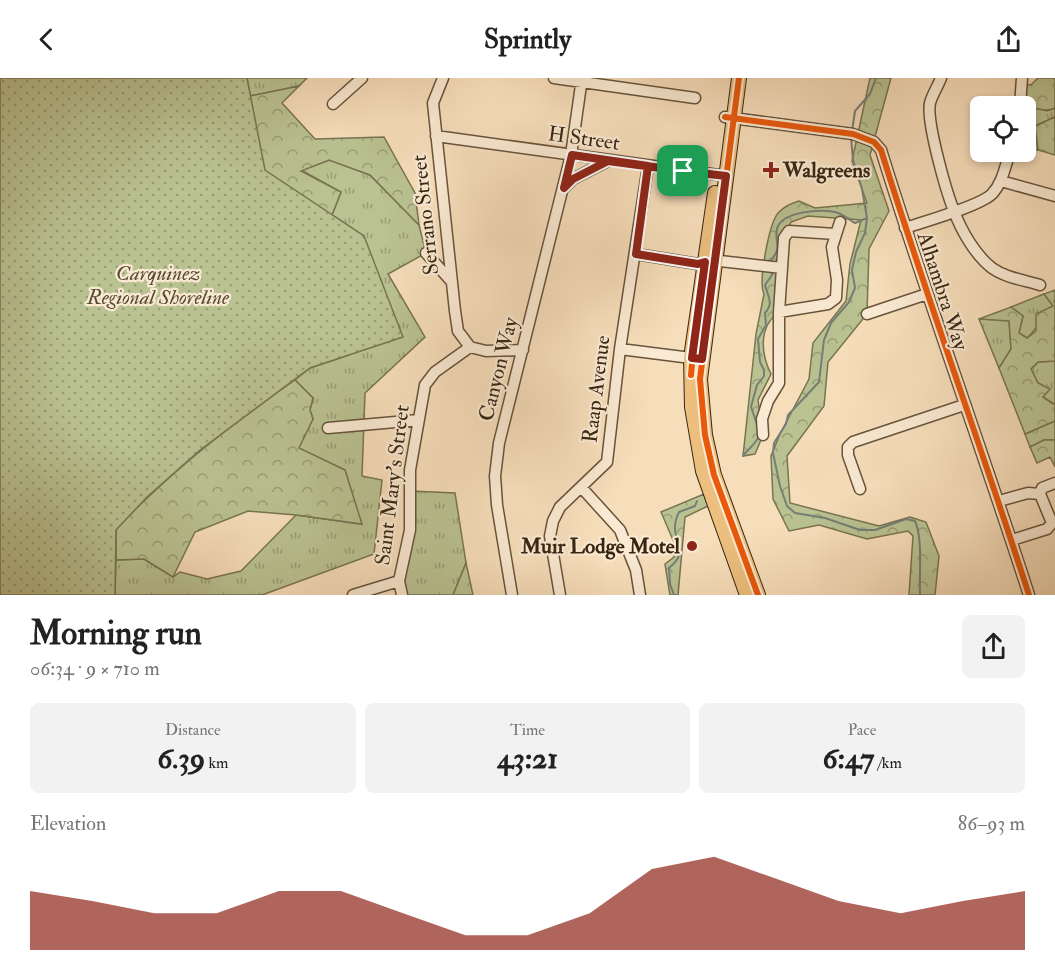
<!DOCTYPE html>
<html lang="en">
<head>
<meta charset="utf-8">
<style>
  body { margin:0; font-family:"IM FELL Double Pica",serif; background:#f2f2f2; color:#222; height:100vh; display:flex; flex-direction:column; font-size:22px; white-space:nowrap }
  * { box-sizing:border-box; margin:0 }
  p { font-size:20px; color:#767676 }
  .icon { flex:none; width:33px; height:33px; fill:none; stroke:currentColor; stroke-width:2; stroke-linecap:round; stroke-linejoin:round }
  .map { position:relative; height:517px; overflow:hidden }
  .sheet { display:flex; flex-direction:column; background:#fff; flex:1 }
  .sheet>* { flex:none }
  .tools { position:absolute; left:970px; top:18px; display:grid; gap:12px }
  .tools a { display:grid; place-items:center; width:66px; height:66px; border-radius:9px; background:#fff; box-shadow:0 3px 9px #0003; font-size:30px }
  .pin { position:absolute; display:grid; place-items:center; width:51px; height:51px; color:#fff; margin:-26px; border-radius:12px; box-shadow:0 3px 9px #0006 }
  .round { display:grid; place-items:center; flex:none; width:63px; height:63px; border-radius:9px; background:#f2f2f2 }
  .head { display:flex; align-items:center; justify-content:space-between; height:102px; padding:0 30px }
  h1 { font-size:33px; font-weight:700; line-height:45px }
  .figures { display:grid; grid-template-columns:repeat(3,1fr); gap:9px; height:102px; padding:6px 30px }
  .figures div { display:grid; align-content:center; border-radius:9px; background:#f2f2f2; text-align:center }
  .figures b { font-size:30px; font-weight:700 }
  .figures small { font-size:16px; font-weight:400 }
  .figures p { font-size:16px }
  .chart { height:168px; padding:12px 30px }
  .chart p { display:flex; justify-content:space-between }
  .chart svg { width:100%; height:108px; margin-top:6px; fill:#8f2418; opacity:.7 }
  header { display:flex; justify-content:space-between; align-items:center; height:78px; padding:0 30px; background:#fff; font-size:27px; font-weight:700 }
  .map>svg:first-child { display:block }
</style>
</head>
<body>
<header><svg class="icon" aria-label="back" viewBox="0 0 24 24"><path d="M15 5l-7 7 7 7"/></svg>Sprintly<svg class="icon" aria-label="share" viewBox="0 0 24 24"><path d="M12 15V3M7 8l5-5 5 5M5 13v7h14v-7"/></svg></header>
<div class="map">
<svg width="1055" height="517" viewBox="0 0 1055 517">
  <defs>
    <pattern id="grass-tufts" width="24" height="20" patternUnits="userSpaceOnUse" patternTransform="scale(1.5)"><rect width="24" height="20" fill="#bac292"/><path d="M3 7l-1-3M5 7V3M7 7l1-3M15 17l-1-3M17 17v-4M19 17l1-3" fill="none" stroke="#989d76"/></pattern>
    <pattern id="forest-crowns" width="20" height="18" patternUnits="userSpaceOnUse" patternTransform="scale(1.5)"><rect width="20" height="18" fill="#bac292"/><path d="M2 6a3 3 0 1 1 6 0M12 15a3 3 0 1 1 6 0" fill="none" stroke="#989d76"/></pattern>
    <pattern id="park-dots" width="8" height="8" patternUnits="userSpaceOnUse" patternTransform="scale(1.5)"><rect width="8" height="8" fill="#bac292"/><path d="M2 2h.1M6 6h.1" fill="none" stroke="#989d76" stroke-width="1.8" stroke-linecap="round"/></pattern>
  </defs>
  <rect width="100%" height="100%" fill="#f7debb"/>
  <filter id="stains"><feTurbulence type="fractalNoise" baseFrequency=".00333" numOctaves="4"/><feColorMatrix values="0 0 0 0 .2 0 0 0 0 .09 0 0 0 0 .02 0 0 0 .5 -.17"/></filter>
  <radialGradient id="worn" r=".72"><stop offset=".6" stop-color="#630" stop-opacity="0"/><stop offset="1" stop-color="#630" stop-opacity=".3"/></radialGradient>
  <path fill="url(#grass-tufts)" stroke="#787452" stroke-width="1.5" d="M247 0H307L299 8 250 18Z
    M1033 29 1047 33 1055 30V39L1035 48 1038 72 1026 69V32Z
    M330 82 370 97 419 147 426 175 388 196 425 259 365 315 362 398 382 402 374 476 262 517H115L116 482 144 481 173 499 180 494 207 501 241 493 296 437 361 446 345 392 298 370 313 341 310 332 313 320 295 302 310 290 346 278 364 158 332 137 341 114 301 92Z
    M1044 216 1054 228C1042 234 1039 250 1027 260L1019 255 1023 238 1011 229Z
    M979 241 1009 242 1011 271 999 290Z
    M1055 283V325L1054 326 1043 319 1049 311 1038 305 1031 291 1038 284Z
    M1055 343V362H1044L1030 369 1025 356Z
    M410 413 455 415 466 485 453 517H402Z"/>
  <path fill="url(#forest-crowns)" stroke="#787452" stroke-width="1.5" d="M232 0 250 18 299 8 282 25 315 61 384 59 415 115 419 147 370 97 329 82 301 93 341 114 330 142 55 129Z
    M870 0H891L870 77 889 133 869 171 867 236 828 284 824 328 787 378 790 425 879 448 910 439 926 444 939 478 935 517H909L913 458 908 453 867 461 819 447 789 453 773 421 771 378 780 356 809 301 813 265 846 223 850 186 861 142 808 138 791 144 784 160 779 234C758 249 761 276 771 296L758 322 763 357 755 376 743 378 756 256 764 216C758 204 769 144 779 134 784 129 792 125 799 123L815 130 867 125 852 83Z
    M1038 0H1055V30C1042 36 1038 27 1026 32V28H1020V5L1031 7Z
    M1055 39V77L1038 72 1035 48Z
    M1055 212V283L1038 284 1031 291 1038 305 1050 311 1043 319 1053 326 1055 325V343L1025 356 999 290 1011 271 1009 243 979 241 1011 229 1023 238 1019 255 1027 260 1036 253V236L1053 228 1044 216Z
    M295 302 313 320 310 332 313 341 299 370 345 392 362 446 296 437 248 433 195 454 173 499 144 481 116 482V451C170 394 231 346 295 302Z
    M1044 362H1055V389L1050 379 1037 385 1030 369Z
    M704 416 708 428 685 439 678 517H670L665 486 674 479 676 469 661 434Z
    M466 485 473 517H453Z"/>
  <path fill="url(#park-dots)" stroke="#787452" stroke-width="1.5" d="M0 0H247L265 92 364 158 403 259 310 290 200 372 147 419 116 452 115 517H0Z"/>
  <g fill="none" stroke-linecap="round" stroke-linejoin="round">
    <path stroke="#757f76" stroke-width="2" d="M852 53 855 33 870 16 876 0
      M851 59 853 82 862 111 867 140 865 155 856 174 852 192 855 210 849 224 831 245 824 262 819 304 788 337 786 346 774 365 773 375 780 408 787 428 795 435 825 440 860 452H875L906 441 915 443C923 460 919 496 920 517
      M772 186 771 182C783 169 774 164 777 151 781 133 824 130 838 135 844 137 849 142 855 145L867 140
      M758 349 751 329 757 307 764 298V292L760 284 758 261 766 247 765 235C774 225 768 219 765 207L772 197V192
      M743 378C748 371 756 366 759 358
      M674 517 670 506 669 490C694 470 665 461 679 434L695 428 697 423"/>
    <g stroke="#67533c" stroke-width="13">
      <path id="minor" d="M443 0 433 25 455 233 458 253 470 269
        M554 0 695 20
        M941 0C938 8 932 17 930 25 926 43 946 113 954 133 961 152 975 177 992 190 1006 200 1024 202 1040 207
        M333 26 362 0
        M1020 28 1022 0
        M725 39 853 56 874 64 881 72C927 221 981 368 1029 517
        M436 58 726 98
        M1001 103 1055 118
        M564 110 573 101 608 83
        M905 150C923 144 980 128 992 116 1003 104 1005 88 1010 74
        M426 175 451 203
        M636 176 698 186 720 183 782 190
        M779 234 828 226 836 220 837 202 832 169 840 144
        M867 236 927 216
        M620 271 699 281
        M328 350 418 342
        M763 357 762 341 768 323 779 305V234L784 160 789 153 836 156
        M581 409 620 452 636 492 640 517
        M860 411 848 377V369L853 364 964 327
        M999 423 1028 415 1040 416
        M1012 462 1047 451 1052 445 1040 416 1042 410 1055 405
        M353 517 399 503
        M402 517 399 503 410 452V392L425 307 435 294 470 269 486 273 523 272
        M512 517 497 427 495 398 499 365 571 77 582 0
        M560 517 550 458 553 443 560 429 607 384 620 271 648 88"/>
    </g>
    <g stroke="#372512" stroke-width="16">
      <path id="major" d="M739 0 700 301 705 357 714 397 758 517
        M715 115 691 280 692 329 703 393 747 517"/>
    </g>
    <use href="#minor" stroke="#faead3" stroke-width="10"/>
    <use href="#major" stroke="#ecbf7e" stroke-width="14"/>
    <g stroke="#faead3" stroke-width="10">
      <path id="cycleway" d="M739 0 700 301 705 357 714 397 758 517
        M725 39 853 56 874 64 881 72C927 221 981 368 1029 517
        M691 297 697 232 705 184"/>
    </g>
    <use href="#cycleway" stroke="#e8590c" stroke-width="6"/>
  </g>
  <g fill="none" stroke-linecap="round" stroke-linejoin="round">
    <g stroke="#fff" stroke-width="12">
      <path id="route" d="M683 93 676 92 608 83 573 101 564 110 572 77 648 88 636 176 698 186 705 184 692 280 702 281 726 98 683 93"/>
    </g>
    <use href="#route" stroke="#8f2418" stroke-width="8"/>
  </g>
  <g fill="#8f2418" stroke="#faead3" stroke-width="2">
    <path d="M768 83h6v6h6v6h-6v6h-6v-6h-6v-6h6z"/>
    <circle cx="692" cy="468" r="6"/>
  </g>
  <g text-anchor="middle" stroke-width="4.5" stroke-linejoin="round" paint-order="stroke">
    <g font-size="21" fill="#372512" stroke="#faead3">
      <text transform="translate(584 60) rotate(8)" y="7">H Street</text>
      <text transform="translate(425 137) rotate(-96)" y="7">Serrano Street</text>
      <text transform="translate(943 213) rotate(72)" y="7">Alhambra Way</text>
      <text transform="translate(498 291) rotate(-76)" y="7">Canyon Way</text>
      <text transform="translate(596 311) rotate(-83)" y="7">Raap Avenue</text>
      <text transform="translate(392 407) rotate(-83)" y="7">Saint Mary's Street</text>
    </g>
    <g font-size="21" font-weight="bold" fill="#372512" stroke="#faead3" text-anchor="start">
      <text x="783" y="99">Walgreens</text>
      <text x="680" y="475" text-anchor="end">Muir Lodge Motel</text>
    </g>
    <g font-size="21" font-style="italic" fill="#584c32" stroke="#faead3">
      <text x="158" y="202">Carquinez<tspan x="158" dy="24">Regional Shoreline</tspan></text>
    </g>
  </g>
  <rect width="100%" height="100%" filter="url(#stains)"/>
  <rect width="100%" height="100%" fill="url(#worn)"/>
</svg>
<div class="tools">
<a><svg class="icon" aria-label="locate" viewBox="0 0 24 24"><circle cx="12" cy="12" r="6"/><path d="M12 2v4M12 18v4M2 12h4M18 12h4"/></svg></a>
</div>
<div class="pin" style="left:683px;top:93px;background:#1e9e55"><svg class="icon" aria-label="arrive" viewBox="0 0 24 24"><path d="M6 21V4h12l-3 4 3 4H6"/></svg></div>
</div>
<section class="sheet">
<div class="head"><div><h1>Morning run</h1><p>06:34 · 9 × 710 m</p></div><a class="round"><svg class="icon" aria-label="share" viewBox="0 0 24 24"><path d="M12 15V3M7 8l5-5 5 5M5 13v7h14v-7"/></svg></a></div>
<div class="figures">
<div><p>Distance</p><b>6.39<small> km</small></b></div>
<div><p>Time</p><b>43:21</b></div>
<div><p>Pace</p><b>6:47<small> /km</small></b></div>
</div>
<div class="chart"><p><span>Elevation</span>86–93 m</p>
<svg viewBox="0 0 160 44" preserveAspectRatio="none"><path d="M0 44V20L10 24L20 29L30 29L40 20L50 20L60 29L70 38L80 38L90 29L100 11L110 6L120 15L130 24L140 29L150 24L160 20V44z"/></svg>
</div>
</section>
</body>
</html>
